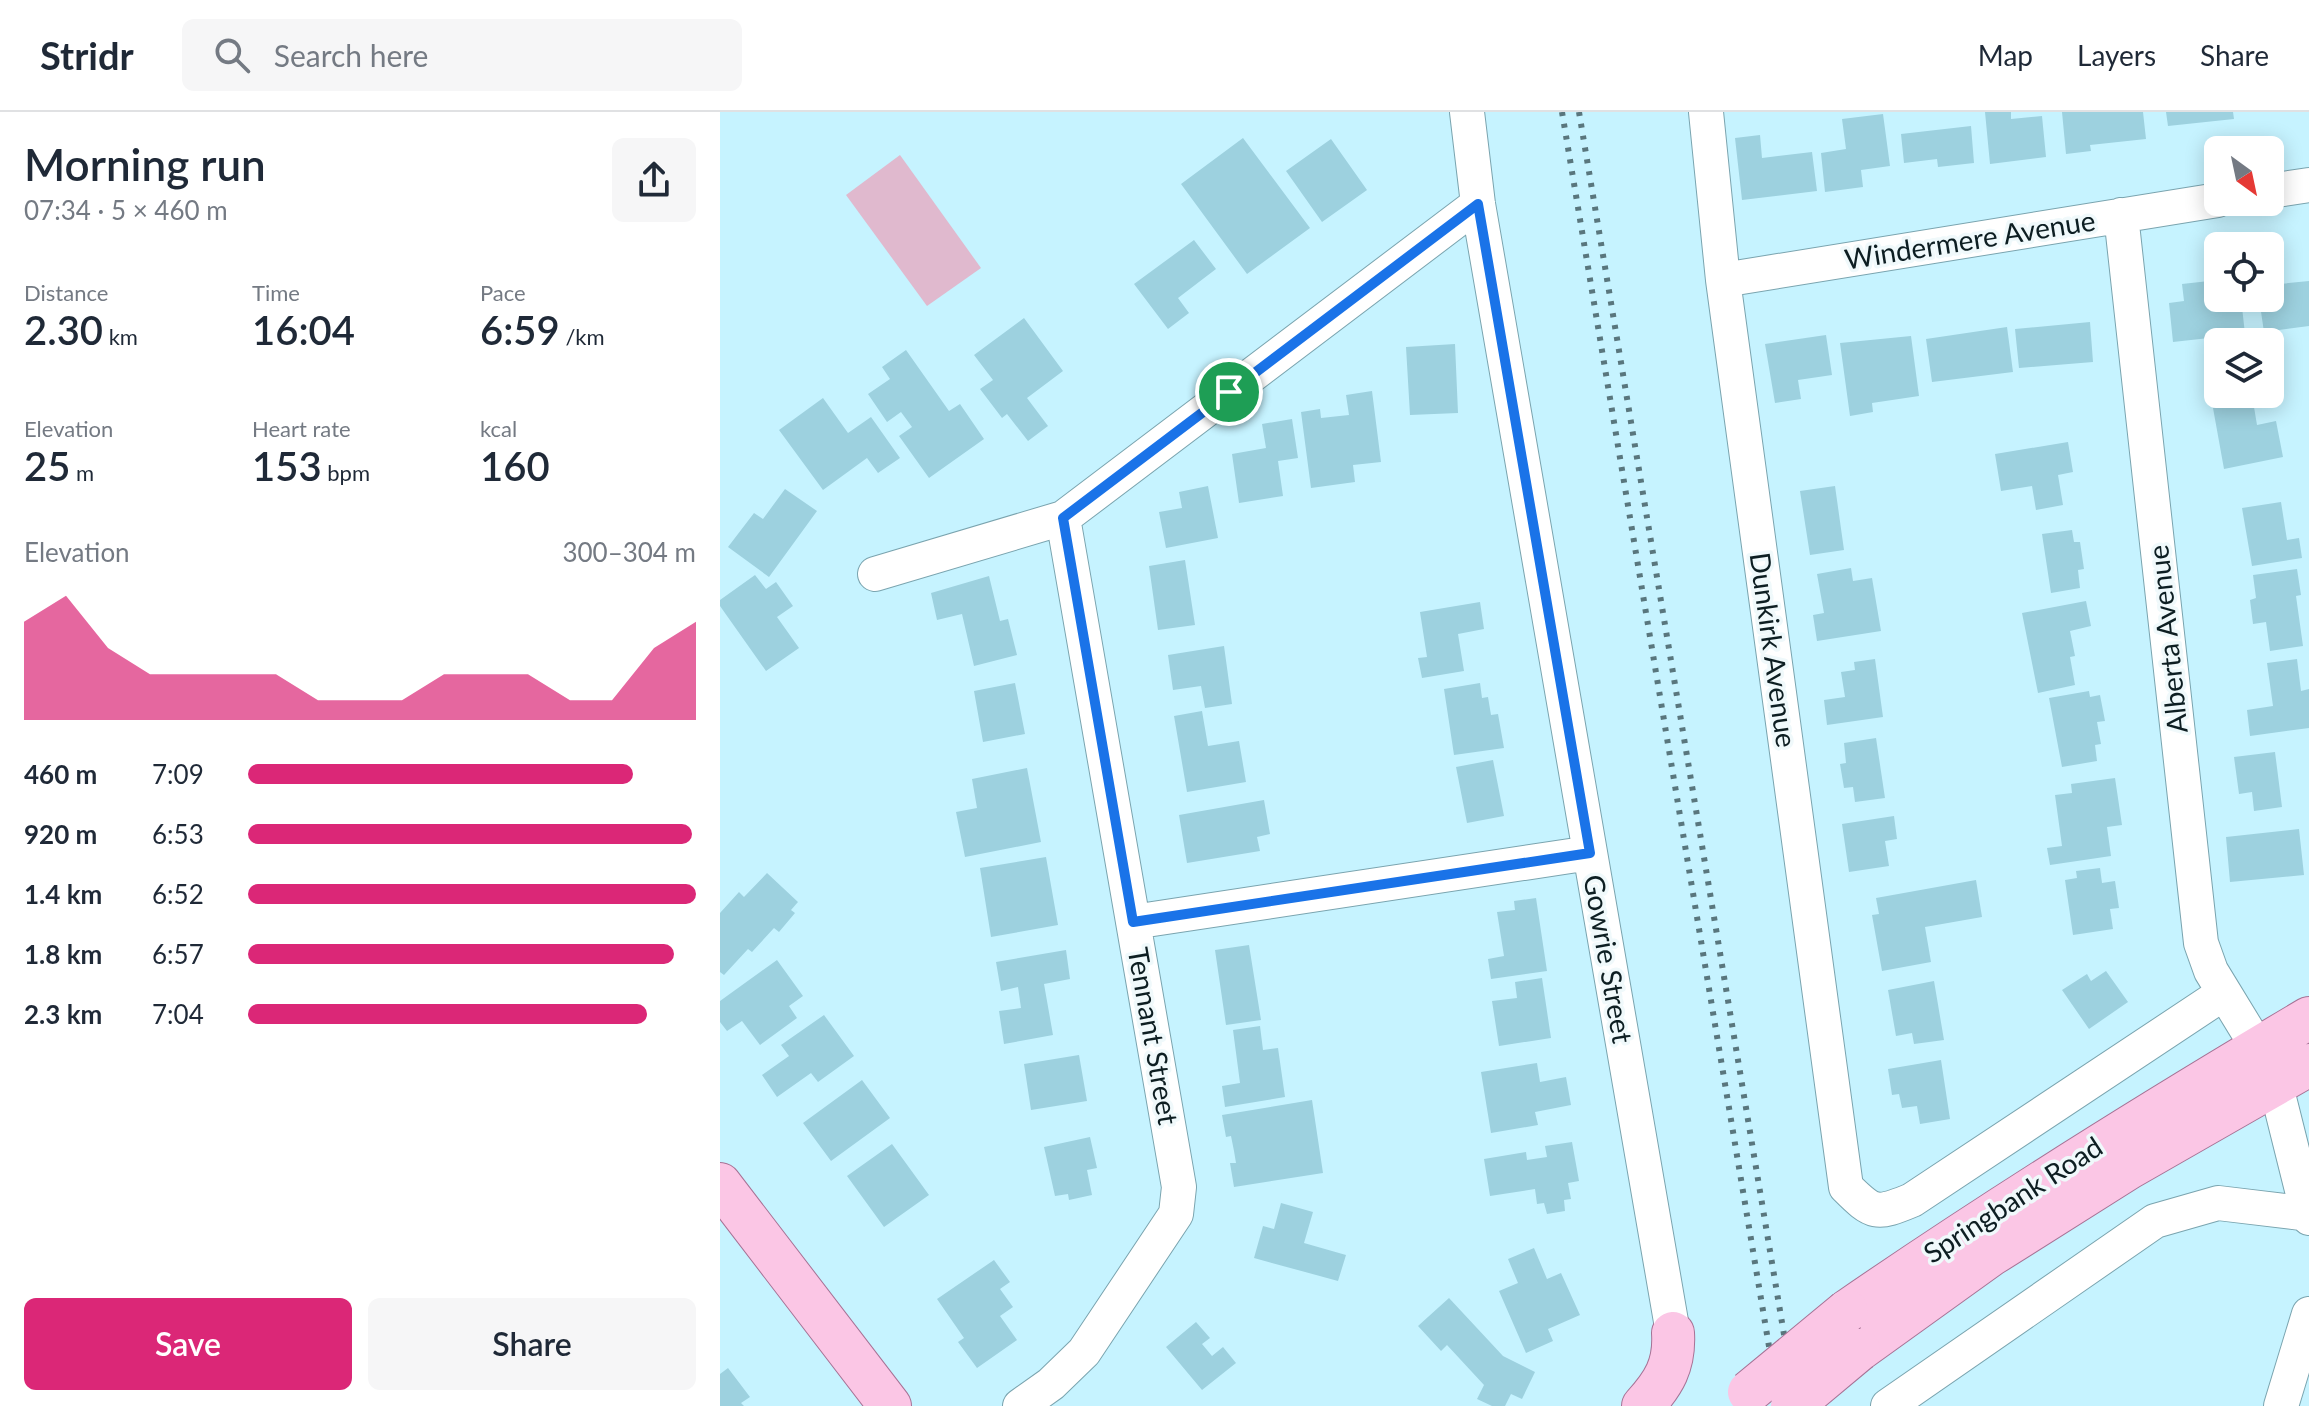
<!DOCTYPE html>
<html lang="en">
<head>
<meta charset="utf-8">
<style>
  body { margin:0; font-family:Lato,sans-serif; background:#f6f6f7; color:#1f2937; height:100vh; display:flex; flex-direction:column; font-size:30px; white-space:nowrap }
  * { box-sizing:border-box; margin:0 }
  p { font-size:26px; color:#747a83 }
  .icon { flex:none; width:44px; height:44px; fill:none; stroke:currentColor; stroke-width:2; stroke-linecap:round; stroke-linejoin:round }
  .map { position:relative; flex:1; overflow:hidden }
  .side { display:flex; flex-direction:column; background:#fff; width:720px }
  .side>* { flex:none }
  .needle { width:52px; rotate:147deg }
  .tools { position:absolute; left:1484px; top:24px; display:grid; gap:16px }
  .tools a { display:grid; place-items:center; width:80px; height:80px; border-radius:12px; background:#fff; box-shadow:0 4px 20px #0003; font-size:40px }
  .pin { position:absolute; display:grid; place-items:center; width:68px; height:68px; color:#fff; margin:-34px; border:4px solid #fff; border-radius:50%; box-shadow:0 2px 8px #0007 }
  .round { display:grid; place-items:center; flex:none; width:84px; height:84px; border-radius:12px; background:#f6f6f7 }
  .overview { display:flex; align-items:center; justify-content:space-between; height:136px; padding:0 24px }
  h1 { font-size:44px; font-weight:600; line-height:60px }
  .stats { display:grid; grid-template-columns:repeat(3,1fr); gap:12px; height:136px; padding:8px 24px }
  .stats div { display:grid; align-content:center }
  .stats b { font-size:40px; font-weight:600 }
  .stats small { font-size:22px; font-weight:400 }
  .stats p { font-size:22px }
  .chart { height:224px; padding:16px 24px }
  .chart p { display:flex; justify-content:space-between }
  .chart svg { width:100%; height:144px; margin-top:8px; fill:#db2777; opacity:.7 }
  .action { display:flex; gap:16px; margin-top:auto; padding:16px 24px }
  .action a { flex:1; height:92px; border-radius:12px; background:#db2777; color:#fff; font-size:32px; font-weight:600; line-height:92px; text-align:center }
  .action a+a { background:#f6f6f7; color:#1f2937 }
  ul { padding:0 24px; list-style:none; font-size:26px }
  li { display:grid; grid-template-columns:128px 96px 1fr; align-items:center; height:60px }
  li i { height:20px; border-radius:10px; background:#db2777 }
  header { display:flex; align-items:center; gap:48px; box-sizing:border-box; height:112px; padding:0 40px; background:#fff; border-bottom:2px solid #e0e1e3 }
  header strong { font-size:38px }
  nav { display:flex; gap:44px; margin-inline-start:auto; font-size:28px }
  .search { width:560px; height:72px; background:#f6f6f7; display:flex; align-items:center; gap:20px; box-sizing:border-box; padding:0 28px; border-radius:12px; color:#747a83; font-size:30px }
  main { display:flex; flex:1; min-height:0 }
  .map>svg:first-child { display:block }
</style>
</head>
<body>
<header>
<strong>Stridr</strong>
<div class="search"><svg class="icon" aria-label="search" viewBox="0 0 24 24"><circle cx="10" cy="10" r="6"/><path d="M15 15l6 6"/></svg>Search here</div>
<nav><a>Map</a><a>Layers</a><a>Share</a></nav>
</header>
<main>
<section class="side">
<div class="overview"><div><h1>Morning run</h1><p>07:34 · 5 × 460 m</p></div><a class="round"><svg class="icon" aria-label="share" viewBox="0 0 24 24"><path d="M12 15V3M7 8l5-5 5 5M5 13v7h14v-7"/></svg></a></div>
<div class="stats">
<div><p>Distance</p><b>2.30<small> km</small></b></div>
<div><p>Time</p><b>16:04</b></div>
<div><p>Pace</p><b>6:59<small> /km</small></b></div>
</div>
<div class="stats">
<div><p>Elevation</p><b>25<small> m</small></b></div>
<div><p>Heart rate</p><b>153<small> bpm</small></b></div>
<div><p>kcal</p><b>160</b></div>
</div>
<div class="chart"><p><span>Elevation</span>300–304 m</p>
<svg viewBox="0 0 160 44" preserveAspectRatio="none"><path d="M0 44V14L10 6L20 22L30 30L40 30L50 30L60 30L70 38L80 38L90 38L100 30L110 30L120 30L130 38L140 38L150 22L160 14V44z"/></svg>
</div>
<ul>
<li><b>460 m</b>7:09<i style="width:86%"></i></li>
<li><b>920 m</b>6:53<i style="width:99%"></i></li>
<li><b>1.4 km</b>6:52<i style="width:100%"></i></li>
<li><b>1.8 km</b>6:57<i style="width:95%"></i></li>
<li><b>2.3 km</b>7:04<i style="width:89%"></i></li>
</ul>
<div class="action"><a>Save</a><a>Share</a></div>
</section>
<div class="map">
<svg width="1589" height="1294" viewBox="0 0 1589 1294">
  <rect width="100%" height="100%" fill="#c6f3ff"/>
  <path fill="#e0b9ce" d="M180 43 261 156 207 194 126 83Z"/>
  <path fill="#9dd1df" d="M1265 0H1291V7L1322 4 1326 45 1270 52Z
    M1342 0H1423L1426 27 1370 33 1371 39 1346 42Z
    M1446 0H1513L1514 7 1448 14Z
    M1163 2 1170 54 1141 58 1143 75 1105 80 1101 41 1126 37 1122 7Z
    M1251 14 1254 51 1218 55 1217 47 1184 51 1181 22Z
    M1040 23 1042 46 1092 40 1097 79 1022 88 1015 26Z
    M523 26 590 116 527 162 461 72Z
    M611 27 647 78 602 110 566 59Z
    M474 128 496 157 458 186 469 201 448 217 414 172Z
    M1498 168V186H1521L1525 222 1453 230 1449 191 1464 189 1462 172Z
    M1589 169V214L1544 220 1539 186H1550V173Z
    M304 206 343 259 307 286 328 314 308 329 287 302 282 306 260 277 273 268 254 243Z
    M1370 210 1373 250 1299 256 1295 217Z
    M1287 215 1293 260 1212 270 1206 227Z
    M1106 223 1112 263 1078 268 1081 287 1055 291 1045 232Z
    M1191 224 1199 284 1152 291 1153 300 1130 304 1120 231Z
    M735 232 738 301 690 303 686 235Z
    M186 238 229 299 240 292 264 327 209 366 179 324 192 315 181 300 167 310 148 282 170 267 162 255Z
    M652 279 661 350 633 353 635 370 591 376 581 300 600 297 601 306 629 303 626 283Z
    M103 286 128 321 151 305 180 346 158 361 147 346 103 378 59 318Z
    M1533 289 1537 313 1556 309 1563 345 1504 357 1493 296Z
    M572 307 578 346 558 349 563 384 519 391 512 342 546 336 542 312Z
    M1348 330 1353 360 1338 363 1343 393 1316 398 1312 374 1281 379 1275 342Z
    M488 374 498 426 446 436 439 400 462 396 459 380Z
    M1115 374 1124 438 1090 443 1080 379Z
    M65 377 97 399 49 465 8 435 34 401 43 407Z
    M1561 390 1567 428 1579 426 1582 446 1532 454 1522 396Z
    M1352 418 1354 430H1360L1364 457 1358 458 1360 476 1331 481 1322 422Z
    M465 448 475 513 438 518 429 454Z
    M1131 456 1133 469 1152 466 1161 519 1097 529 1093 503 1104 501 1097 462Z
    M1577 457 1581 483 1576 484 1583 534 1550 539 1546 510 1533 512 1530 488 1536 486 1533 463Z
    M35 463 46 477 56 470 73 494 57 505 79 536 46 559 0 494V488Z
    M269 464 280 509 288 507 297 543 254 554 242 502 217 508 211 481Z
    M1366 489 1371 514 1350 519 1355 544 1350 545 1355 573 1318 581 1302 501Z
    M760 490 764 517 738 522 744 559 702 566 698 546 707 545 700 500Z
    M504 534 512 592 485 596 481 574 453 578 448 543Z
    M1155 547 1163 605 1107 613 1104 588 1125 585 1121 560 1135 558 1134 550Z
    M1577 547 1581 579 1589 577V616L1530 624 1527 598 1553 594 1547 551Z
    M295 571 305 622 263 630 254 579Z
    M760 571 762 586 768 585 771 603 778 602 784 636 734 643 724 577Z
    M1369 579 1370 585 1380 583 1385 609 1377 610 1381 632 1375 633 1377 649 1342 655 1329 586Z
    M482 599 488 634 519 629 526 670 467 680 454 604Z
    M1156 626 1165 686 1135 690 1133 675 1124 676 1120 652 1126 651 1124 631Z
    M1555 640 1562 695 1534 699 1532 680 1519 682 1514 645Z
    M773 648 784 704 747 711 736 655Z
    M307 656 321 730 245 745 236 700 257 696 252 667Z
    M1395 666 1402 713 1387 715 1391 744 1330 753 1327 736 1342 734 1335 683 1352 681 1351 672Z
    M544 688 550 722 537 725 540 739 467 751 459 703Z
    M1174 704 1177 727 1165 729 1169 754 1129 760 1122 712Z
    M1579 717 1584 763 1510 770 1506 725Z
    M326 745 338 813 271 825 260 756Z
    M1380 756 1382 771 1395 769 1399 796 1390 797 1393 817 1353 823 1345 768 1357 766 1356 759Z
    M47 761 78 790 71 798 75 801 59 820 54 816 32 840 28 837 4 863 0 860V801L19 780 24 785Z
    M1256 768 1262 805 1205 815 1211 850 1162 859 1152 803 1159 802 1156 786Z
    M816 786 827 859 771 867 768 847 784 844 777 800 795 798 794 789Z
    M529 833 541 908 506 913 495 838Z
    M346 838 350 867 324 872 333 923 284 932 279 899 301 896 298 875 281 879 276 850Z
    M57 848 83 884 69 894 77 906 40 933 22 909 7 919 0 910V889Z
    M1386 859 1408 890 1369 917 1342 878 1367 862 1371 869Z
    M822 866 831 926 779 934 772 889 797 886 795 870Z
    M1214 869 1224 928 1194 932 1192 921 1176 924 1168 878Z
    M104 903 134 944 98 970 91 961 57 985 42 963 69 944 61 933Z
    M540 914 543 938 558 936 565 985 505 995 502 974 520 971 513 918Z
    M359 943 367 989 311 998 304 952Z
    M1221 948 1230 1007 1200 1012 1197 994 1182 996 1179 982 1172 983 1168 957Z
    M817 951 820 970 846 965 851 993 815 1000 818 1013 771 1021 761 960Z
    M142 968 170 1006 111 1049 83 1011Z
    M592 988 603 1061 514 1075 510 1051H516L514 1039 511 1024 506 1025 502 1003Z
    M370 1025 377 1056 367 1058 372 1083 349 1088 348 1082 335 1084 324 1035Z
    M852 1030 859 1069 848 1071 851 1087 844 1088 845 1099 827 1102 824 1091 817 1092 815 1077 770 1084 764 1047 806 1040 807 1048 827 1045 825 1034Z
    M172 1032 209 1083 164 1115 127 1064Z
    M561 1091 593 1100 584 1131 626 1143 618 1169 534 1146 543 1114 554 1117Z
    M814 1136 827 1167 841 1161 860 1203 828 1217 833 1229 806 1241 779 1179 798 1171 788 1147Z
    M274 1148 290 1170 280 1177 293 1195 280 1204 297 1228 257 1256 238 1230 244 1226 217 1187Z
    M729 1186 783 1244 815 1260 802 1287 791 1282 785 1294H772L757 1287 764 1273 727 1233 721 1239 698 1214Z
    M476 1210 490 1226 482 1232 492 1244 503 1235 516 1251 482 1278 446 1235Z
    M8 1256 30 1285 21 1291 24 1294H0V1262Z"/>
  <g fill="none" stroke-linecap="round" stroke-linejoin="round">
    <g stroke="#7aa4af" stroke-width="36">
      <path id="minor" d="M747 0 758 92 953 1221
        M986 0 1003 168 1126 1075C1153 1102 1156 1103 1192 1088L1504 881
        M1550 79 1589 73
        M1401 103 1481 831 1491 859 1538 936
        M1003 168 1498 88
        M155 462 343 406
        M413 810 870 741
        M1556 974 1589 1106
        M300 1294 331 1272 364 1240 456 1102 459 1075 343 406 758 92
        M1168 1294 1435 1109 1498 1091 1589 1102
        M1561 1294 1589 1202"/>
    </g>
    <g stroke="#a67295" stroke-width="44">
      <path id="major" d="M0 1072 170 1294
        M1127 1199C1278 1095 1432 999 1589 906
        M1139 1238 1271 1143 1409 1056 1589 953
        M923 1294C944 1271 955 1253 953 1221"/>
    </g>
    <use href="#minor" stroke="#fff" stroke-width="34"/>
    <use href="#major" stroke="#fbc6e5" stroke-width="42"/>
    <path stroke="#59767d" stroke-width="6" stroke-dasharray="4 8" stroke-linecap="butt" d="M842 0 1059 1294
      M859 0 1076 1294"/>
    <g stroke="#a67295" stroke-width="44" stroke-linecap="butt">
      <path id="major-bridge" d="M1029 1280 1127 1199
        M1072 1294 1139 1238"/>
    </g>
    <use href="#major-bridge" stroke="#fbc6e5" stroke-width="42"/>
  </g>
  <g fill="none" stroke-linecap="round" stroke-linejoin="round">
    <g stroke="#fff" stroke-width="16">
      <path id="route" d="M758 92 870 741 413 810 343 406Z"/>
    </g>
    <use href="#route" stroke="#1a73e8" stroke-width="10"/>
  </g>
  <g text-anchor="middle" stroke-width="7" stroke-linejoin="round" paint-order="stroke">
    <g font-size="28" fill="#0d1e22" stroke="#f0f9fb">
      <text transform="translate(1250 128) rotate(-9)" y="10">Windermere Avenue</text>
      <text transform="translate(1448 527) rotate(-96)" y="10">Alberta Avenue</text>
      <text transform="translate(1053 538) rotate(82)" y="10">Dunkirk Avenue</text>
      <text transform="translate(888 847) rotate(80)" y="10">Gowrie Street</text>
      <text transform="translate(433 924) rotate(80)" y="10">Tennant Street</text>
      <text transform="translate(1293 1088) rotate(-33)" y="10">Springbank Road</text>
    </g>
  </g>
</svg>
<div class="tools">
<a><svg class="needle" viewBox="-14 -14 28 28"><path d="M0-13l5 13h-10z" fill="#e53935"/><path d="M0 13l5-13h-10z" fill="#747a83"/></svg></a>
<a><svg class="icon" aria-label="locate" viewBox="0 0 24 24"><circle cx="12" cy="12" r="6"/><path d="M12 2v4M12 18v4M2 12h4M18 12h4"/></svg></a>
<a><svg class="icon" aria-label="layers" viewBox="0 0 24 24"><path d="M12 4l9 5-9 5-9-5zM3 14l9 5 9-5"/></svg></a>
</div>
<div class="pin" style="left:509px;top:280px;background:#1e9e55"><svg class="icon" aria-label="arrive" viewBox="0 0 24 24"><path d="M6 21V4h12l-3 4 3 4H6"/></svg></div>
</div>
</main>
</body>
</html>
